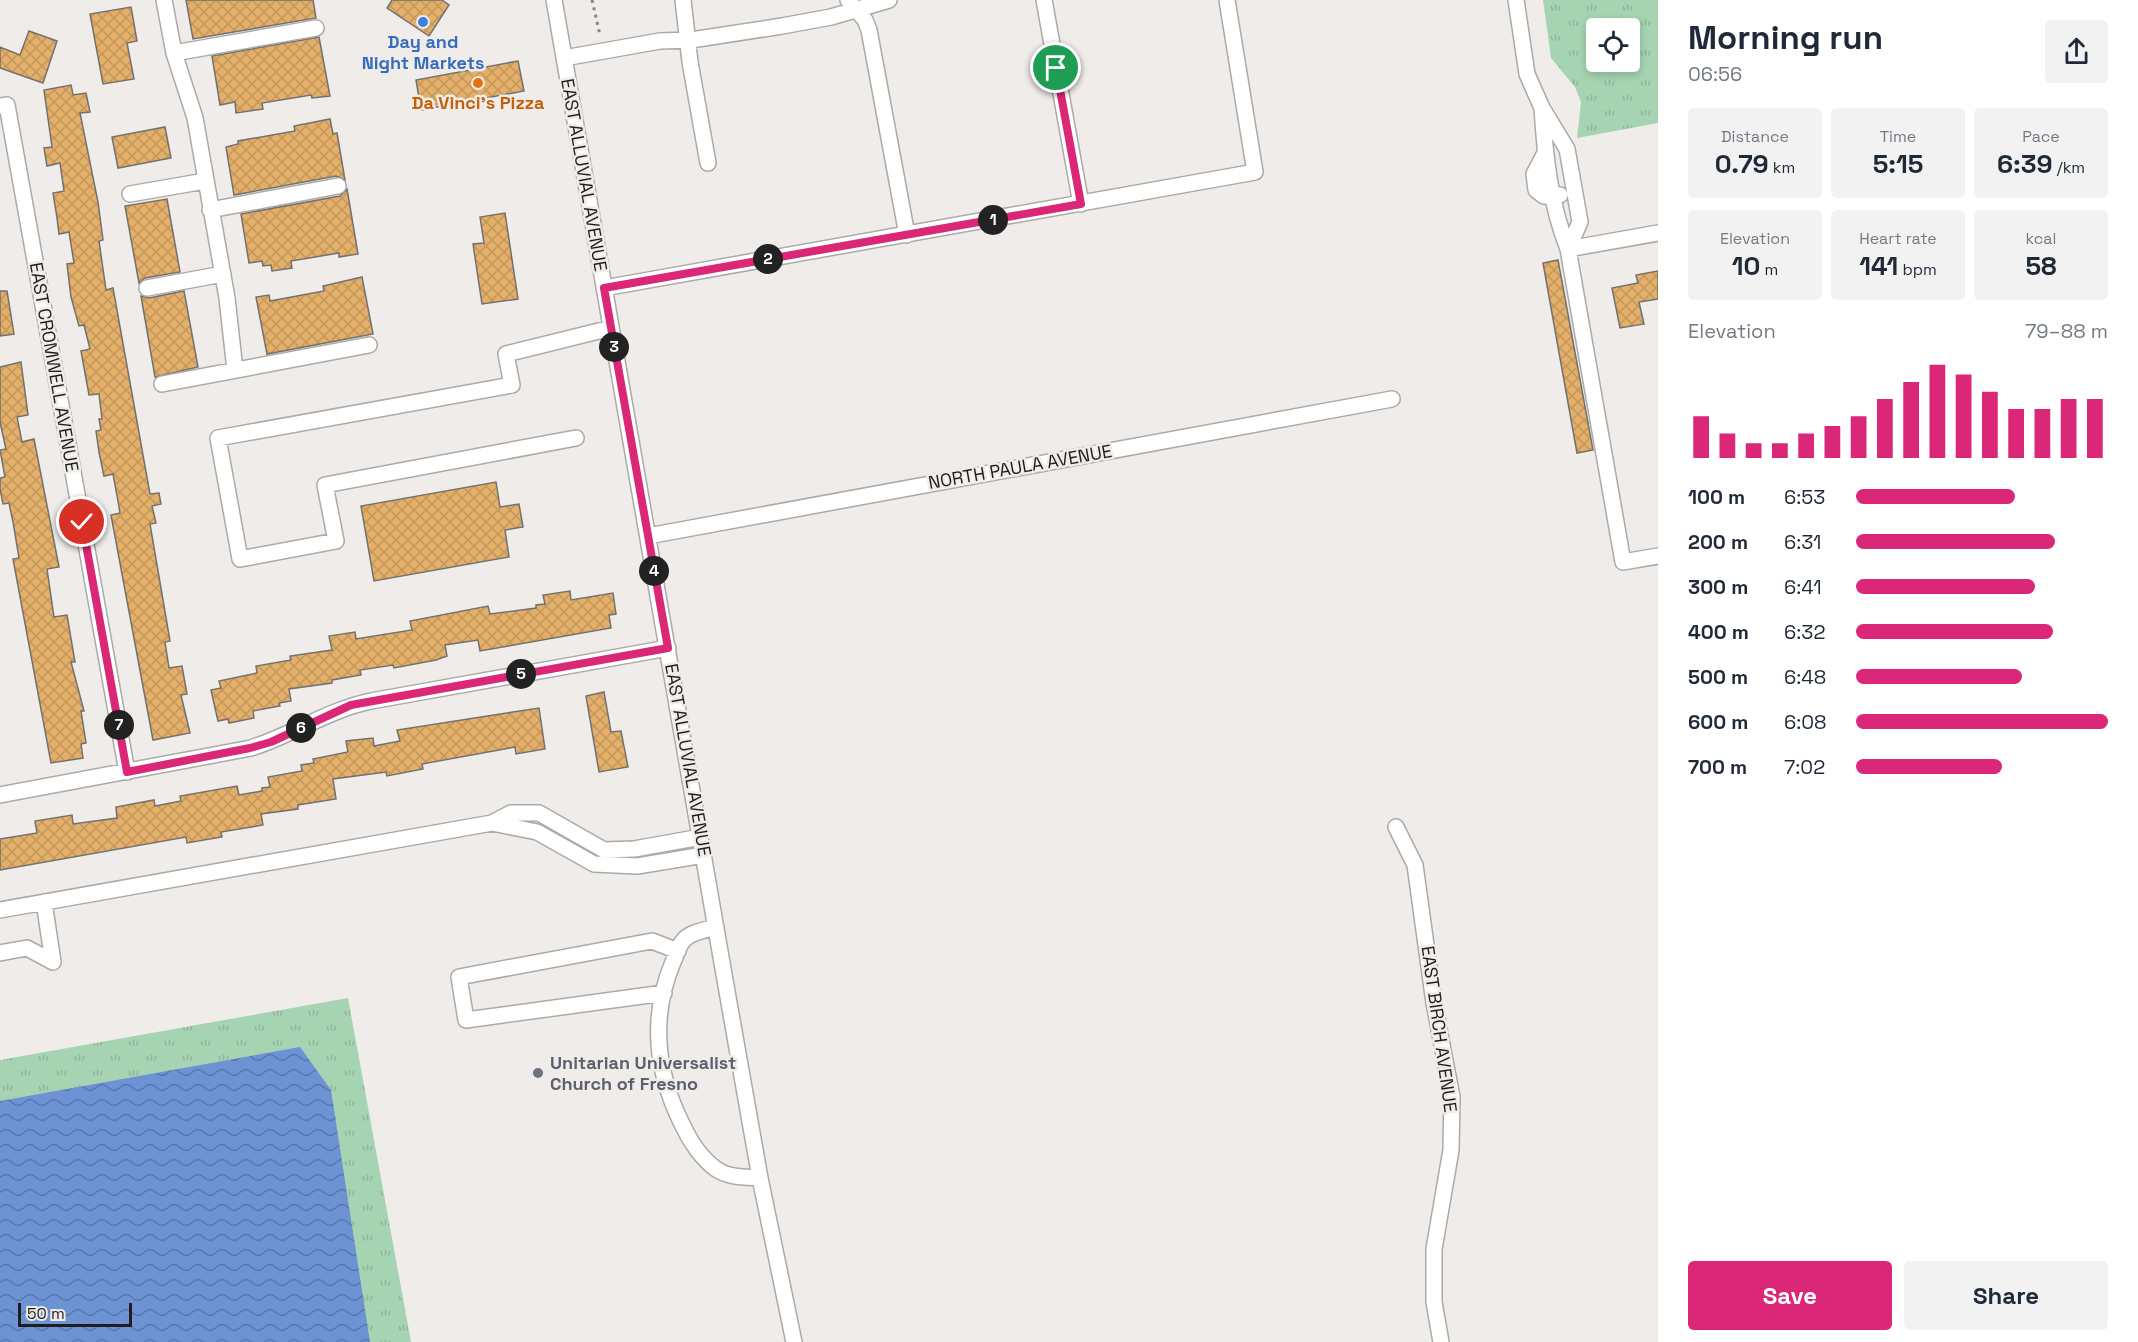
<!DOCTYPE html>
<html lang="en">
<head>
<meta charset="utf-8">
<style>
  body { margin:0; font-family:"Space Grotesk",sans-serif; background:#f2f2f3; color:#1f2937; height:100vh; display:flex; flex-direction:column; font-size:22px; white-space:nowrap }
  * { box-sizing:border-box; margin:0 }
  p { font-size:20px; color:#747a83 }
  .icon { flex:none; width:33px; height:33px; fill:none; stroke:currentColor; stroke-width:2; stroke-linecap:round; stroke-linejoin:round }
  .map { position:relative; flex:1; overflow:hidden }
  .panel { display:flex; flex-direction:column; background:#fff; width:480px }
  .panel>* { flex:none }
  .fabs { position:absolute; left:1586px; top:18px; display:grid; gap:12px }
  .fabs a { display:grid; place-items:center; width:54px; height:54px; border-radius:6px; background:#fff; box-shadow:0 3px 9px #0003; font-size:30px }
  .scale { position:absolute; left:18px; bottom:15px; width:114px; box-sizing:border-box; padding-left:6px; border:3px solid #1f1e1d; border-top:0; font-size:16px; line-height:21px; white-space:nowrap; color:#1f1e1d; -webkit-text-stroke:4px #efecea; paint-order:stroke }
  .pin { position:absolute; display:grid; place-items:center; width:51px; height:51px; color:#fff; margin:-26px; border:3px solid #fff; border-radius:50%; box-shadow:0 2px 6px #0007 }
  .km { position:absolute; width:30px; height:30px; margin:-15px; border-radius:50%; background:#222; color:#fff; font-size:16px; line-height:30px; text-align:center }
  .round { display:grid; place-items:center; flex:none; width:63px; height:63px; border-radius:6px; background:#f2f2f3 }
  .summary { display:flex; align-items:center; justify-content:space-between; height:102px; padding:0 30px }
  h1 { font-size:33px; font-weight:700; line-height:45px }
  .figures { display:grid; grid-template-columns:repeat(3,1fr); gap:9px; height:102px; padding:6px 30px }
  .figures div { display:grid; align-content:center; border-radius:6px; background:#f2f2f3; text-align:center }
  .figures b { font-size:26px; font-weight:700 }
  .figures small { font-size:16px; font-weight:400 }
  .figures p { font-size:16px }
  .chart { height:168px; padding:12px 30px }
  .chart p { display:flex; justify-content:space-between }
  .chart svg { width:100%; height:108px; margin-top:6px; stroke:#db2777; stroke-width:6 }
  .button { display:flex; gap:12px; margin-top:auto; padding:12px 30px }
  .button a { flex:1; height:69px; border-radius:6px; background:#db2777; color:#fff; font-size:24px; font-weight:700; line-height:69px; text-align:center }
  .button a+a { background:#f2f2f3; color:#1f2937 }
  ul { padding:0 30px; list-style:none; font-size:20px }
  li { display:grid; grid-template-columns:96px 72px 1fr; align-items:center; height:45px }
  li i { height:15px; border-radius:8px; background:#db2777 }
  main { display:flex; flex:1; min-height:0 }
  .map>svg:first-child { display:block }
</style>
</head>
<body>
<main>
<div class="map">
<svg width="1658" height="1342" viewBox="0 0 1658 1342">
  <defs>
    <pattern id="grass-tufts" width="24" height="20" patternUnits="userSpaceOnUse" patternTransform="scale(1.5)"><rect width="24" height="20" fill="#a6d4b2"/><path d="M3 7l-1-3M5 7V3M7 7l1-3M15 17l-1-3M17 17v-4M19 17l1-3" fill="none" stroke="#8eb699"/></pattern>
    <pattern id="water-waves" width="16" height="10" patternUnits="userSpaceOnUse" patternTransform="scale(1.5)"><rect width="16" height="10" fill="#6d93d5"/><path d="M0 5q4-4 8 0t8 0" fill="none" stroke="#5977ac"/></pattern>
    <pattern id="building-cross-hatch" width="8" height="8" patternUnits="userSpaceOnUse" patternTransform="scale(1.5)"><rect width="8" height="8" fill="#e4af69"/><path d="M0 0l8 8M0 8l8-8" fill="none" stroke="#c3965b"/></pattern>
  </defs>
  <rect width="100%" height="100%" fill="#efecea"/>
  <path fill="url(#grass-tufts)" fill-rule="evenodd" d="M1543 0H1658V123L1577 138 1581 102 1575 87 1551 58ZM1596 28H1629V62H1596Z
    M348 998 411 1342H0V1060Z"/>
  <path fill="url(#water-waves)" d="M300 1047 331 1090 370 1342H0V1101Z"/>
  <path fill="url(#building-cross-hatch)" stroke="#73716f" stroke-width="1.5" d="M186 0H313L316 18 193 39Z
    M392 0H442L449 5 429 36 387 8Z
    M131 7 137 41 127 43 134 79 103 84 90 14Z
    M29 31 57 41 43 83 0 68V47L20 55Z
    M319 37 330 96 312 98 311 95 262 103 263 109 236 113 235 102 220 105 212 56Z
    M518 61 524 91 421 110 416 80Z
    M71 85 73 95 86 93 90 112 80 113 98 202 103 240 99 241 106 290 113 288 150 494 159 493 161 504 152 506 156 523 150 524 170 641 165 642 169 668 182 666 187 694 181 695 190 733 153 740 111 515 120 513 118 501 113 474 104 476 99 452 96 431 101 430 99 419H102L99 394 89 395 81 351 90 349 84 325 79 326 71 297 67 264 74 263 69 232 59 234 57 218 53 193 64 191 60 163 47 166 44 148 52 147 44 90Z
    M330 119 333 134 337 133 345 180 336 176 234 195 226 147 238 144V141L295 131 294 126Z
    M165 127 171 158 118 168 112 137Z
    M347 189 358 254 339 257V253L291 261 292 268 272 271 271 265 263 266 262 261 249 263 241 214 340 196Z
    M167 199 180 272 145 278 139 283 125 206Z
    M505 213 518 299 482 304 473 244 484 243 480 217Z
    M1558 260 1593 450 1577 453 1543 263Z
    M1658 271V299L1639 302 1644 324 1620 328 1612 288 1638 283 1636 275Z
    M362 277 373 334 267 354 256 297 269 295 270 301 324 291 323 286Z
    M0 291H7L14 334 0 336Z
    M184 291 198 367 155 377 141 296 149 298Z
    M21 362 28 415 17 417 22 442 34 439 59 567 47 569 54 617 67 615 75 662H71L84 711H81L86 743 81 744 83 758 51 763 13 559 19 558 13 522 9 503 3 504 0 489V478L5 477 0 450 6 449 0 422V367Z
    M496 482 500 507 519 504 523 527 505 530 509 557 374 581 361 506Z
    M570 591 571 600 613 593 616 614 609 615 611 628 480 651 478 640 445 645 447 656 436 660 394 668 393 665 360 670 361 675 332 680V683L289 689 291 701 279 703 280 706 253 711 254 718 229 723 228 719 218 721 211 690 221 688 219 681 257 673 256 666 291 660 290 656 332 650 329 636 355 632 356 639 412 630 410 621 488 606 490 614 536 608V605L545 604 543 595Z
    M604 692 611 732 621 731 628 767 599 772 586 696Z
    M539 708 545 749 516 754 515 747 422 764 423 769 387 776 386 772 333 779 336 799 298 805V809L261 814 263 825 221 832 222 837 187 843 186 837 0 870V839L37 833 35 821 72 815 73 824 117 818 116 807 154 800 155 806 181 801 180 796 237 786 239 795 262 791V788L270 787 268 777 302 771 301 765 314 763 313 759 348 752 346 741 373 738 374 746 400 741 397 730Z"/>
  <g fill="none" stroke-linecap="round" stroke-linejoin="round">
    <g stroke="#acaaa7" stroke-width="18">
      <path id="minor" d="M164 0 174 53 195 118 227 298 235 370
        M554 0 725 980 760 1178 794 1342
        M683 0 690 62 708 163
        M848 0 865 20 869 30 907 235
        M1044 0 1081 204
        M1516 0 1527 74 1542 108
        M174 53 316 28
        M564 58 660 41 691 40 782 26 831 17 889 0
        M0 106 7 105 127 772
        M1542 108 1567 149 1580 222 1568 249C1550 204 1545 156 1542 108Z
        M1545 153 1534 174 1536 190 1544 196 1560 195
        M130 194 205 181
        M210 210 338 186
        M1658 233 1568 249 1623 562 1658 556
        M147 288 223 274
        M604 288 1255 172 1227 0
        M162 384 369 345
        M576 438 325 485 336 541 240 559 218 438 512 385 506 354 611 328
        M648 536 1392 399
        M0 795 251 748C292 735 328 710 371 701L668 648
        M1396 827 1415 865 1434 1003 1452 1097 1451 1150 1434 1249V1302L1441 1342
        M701 837 634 849 604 850 539 813H511L492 823 537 832 594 864 637 866 704 855
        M0 910 492 823
        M716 927C706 930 689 932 683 941 678 947 676 956 673 962 650 1017 656 1073 683 1126 690 1141 702 1159 716 1169 729 1178 746 1177 760 1178
        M0 953 27 948 53 962 44 902
        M664 993 466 1020 459 977 652 941 678 951"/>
    </g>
    <path stroke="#898785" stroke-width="3" stroke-dasharray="3 4.5" stroke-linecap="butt" d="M592 0 600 35"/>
    <use href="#minor" stroke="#fff" stroke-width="15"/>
  </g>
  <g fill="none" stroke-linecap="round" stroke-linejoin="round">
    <g stroke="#fff" stroke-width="12">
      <path id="route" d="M82 522 127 772 250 748 271 742 351 705 668 648 604 288 1081 204 1056 68"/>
    </g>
    <use href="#route" stroke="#db2777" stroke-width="8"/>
  </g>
  <circle fill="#3f7fe0" stroke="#efecea" stroke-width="2" cx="423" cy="22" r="6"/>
  <circle fill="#e8710a" stroke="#efecea" stroke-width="2" cx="478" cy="83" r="6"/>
  <circle fill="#6b7280" stroke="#efecea" stroke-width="2" cx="538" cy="1073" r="6"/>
  <g text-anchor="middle" stroke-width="5" stroke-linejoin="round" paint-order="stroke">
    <g font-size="18" font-weight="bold" fill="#366cbe" stroke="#efecea">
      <text x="423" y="48">Day and<tspan x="423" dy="21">Night Markets</tspan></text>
    </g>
    <g font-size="18" font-weight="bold" fill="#c56008" stroke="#efecea">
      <text x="478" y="109">Da Vinci's Pizza</text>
    </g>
    <g font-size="18" fill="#1f1e1d" stroke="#efecea">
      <text transform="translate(584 175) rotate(80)" y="6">EAST ALLUVIAL AVENUE</text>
      <text transform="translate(54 367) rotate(80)" y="6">EAST CROMWELL AVENUE</text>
      <text transform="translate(1020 467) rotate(-10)" y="6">NORTH PAULA AVENUE</text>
      <text transform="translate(688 760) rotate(80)" y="6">EAST ALLUVIAL AVENUE</text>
      <text transform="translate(1439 1029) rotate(82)" y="6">EAST BIRCH AVENUE</text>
    </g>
    <g font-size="18" font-weight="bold" fill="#5b616d" stroke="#efecea" text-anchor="start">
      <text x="550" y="1069">Unitarian Universalist<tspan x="550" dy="21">Church of Fresno</tspan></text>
    </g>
  </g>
</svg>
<div class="fabs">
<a><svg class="icon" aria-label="locate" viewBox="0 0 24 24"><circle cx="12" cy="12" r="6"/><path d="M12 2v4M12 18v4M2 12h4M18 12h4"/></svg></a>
</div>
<div class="scale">50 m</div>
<div class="pin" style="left:1056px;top:68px;background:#1e9e55"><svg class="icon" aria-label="arrive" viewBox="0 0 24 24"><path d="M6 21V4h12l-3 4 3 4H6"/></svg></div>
<div class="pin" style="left:82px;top:522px;background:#d93025"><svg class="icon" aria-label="check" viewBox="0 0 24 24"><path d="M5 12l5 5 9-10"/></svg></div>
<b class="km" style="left:993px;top:220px">1</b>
<b class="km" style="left:768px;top:259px">2</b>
<b class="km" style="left:614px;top:347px">3</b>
<b class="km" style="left:654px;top:571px">4</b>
<b class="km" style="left:521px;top:674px">5</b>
<b class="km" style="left:301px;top:728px">6</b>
<b class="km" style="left:119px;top:725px">7</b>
</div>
<section class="panel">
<div class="summary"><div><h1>Morning run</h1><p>06:56</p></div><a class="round"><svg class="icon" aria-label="share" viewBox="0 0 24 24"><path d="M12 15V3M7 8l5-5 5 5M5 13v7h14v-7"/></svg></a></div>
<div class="figures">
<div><p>Distance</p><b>0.79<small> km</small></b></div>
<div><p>Time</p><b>5:15</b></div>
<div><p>Pace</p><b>6:39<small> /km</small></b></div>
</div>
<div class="figures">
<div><p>Elevation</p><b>10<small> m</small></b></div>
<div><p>Heart rate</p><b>141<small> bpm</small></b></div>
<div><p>kcal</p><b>58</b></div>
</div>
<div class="chart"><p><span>Elevation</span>79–88 m</p>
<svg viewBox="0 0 160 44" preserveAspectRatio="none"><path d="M5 44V27M15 44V34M25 44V38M35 44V38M45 44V34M55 44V31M65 44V27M75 44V20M85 44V13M95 44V6M105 44V10M115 44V17M125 44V24M135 44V24M145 44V20M155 44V20"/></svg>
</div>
<ul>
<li><b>100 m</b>6:53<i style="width:63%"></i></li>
<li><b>200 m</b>6:31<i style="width:79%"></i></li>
<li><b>300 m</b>6:41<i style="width:71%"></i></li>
<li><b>400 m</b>6:32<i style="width:78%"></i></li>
<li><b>500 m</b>6:48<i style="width:66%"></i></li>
<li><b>600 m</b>6:08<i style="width:100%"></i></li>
<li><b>700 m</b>7:02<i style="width:58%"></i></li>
</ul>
<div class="button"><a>Save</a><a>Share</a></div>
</section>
</main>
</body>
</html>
